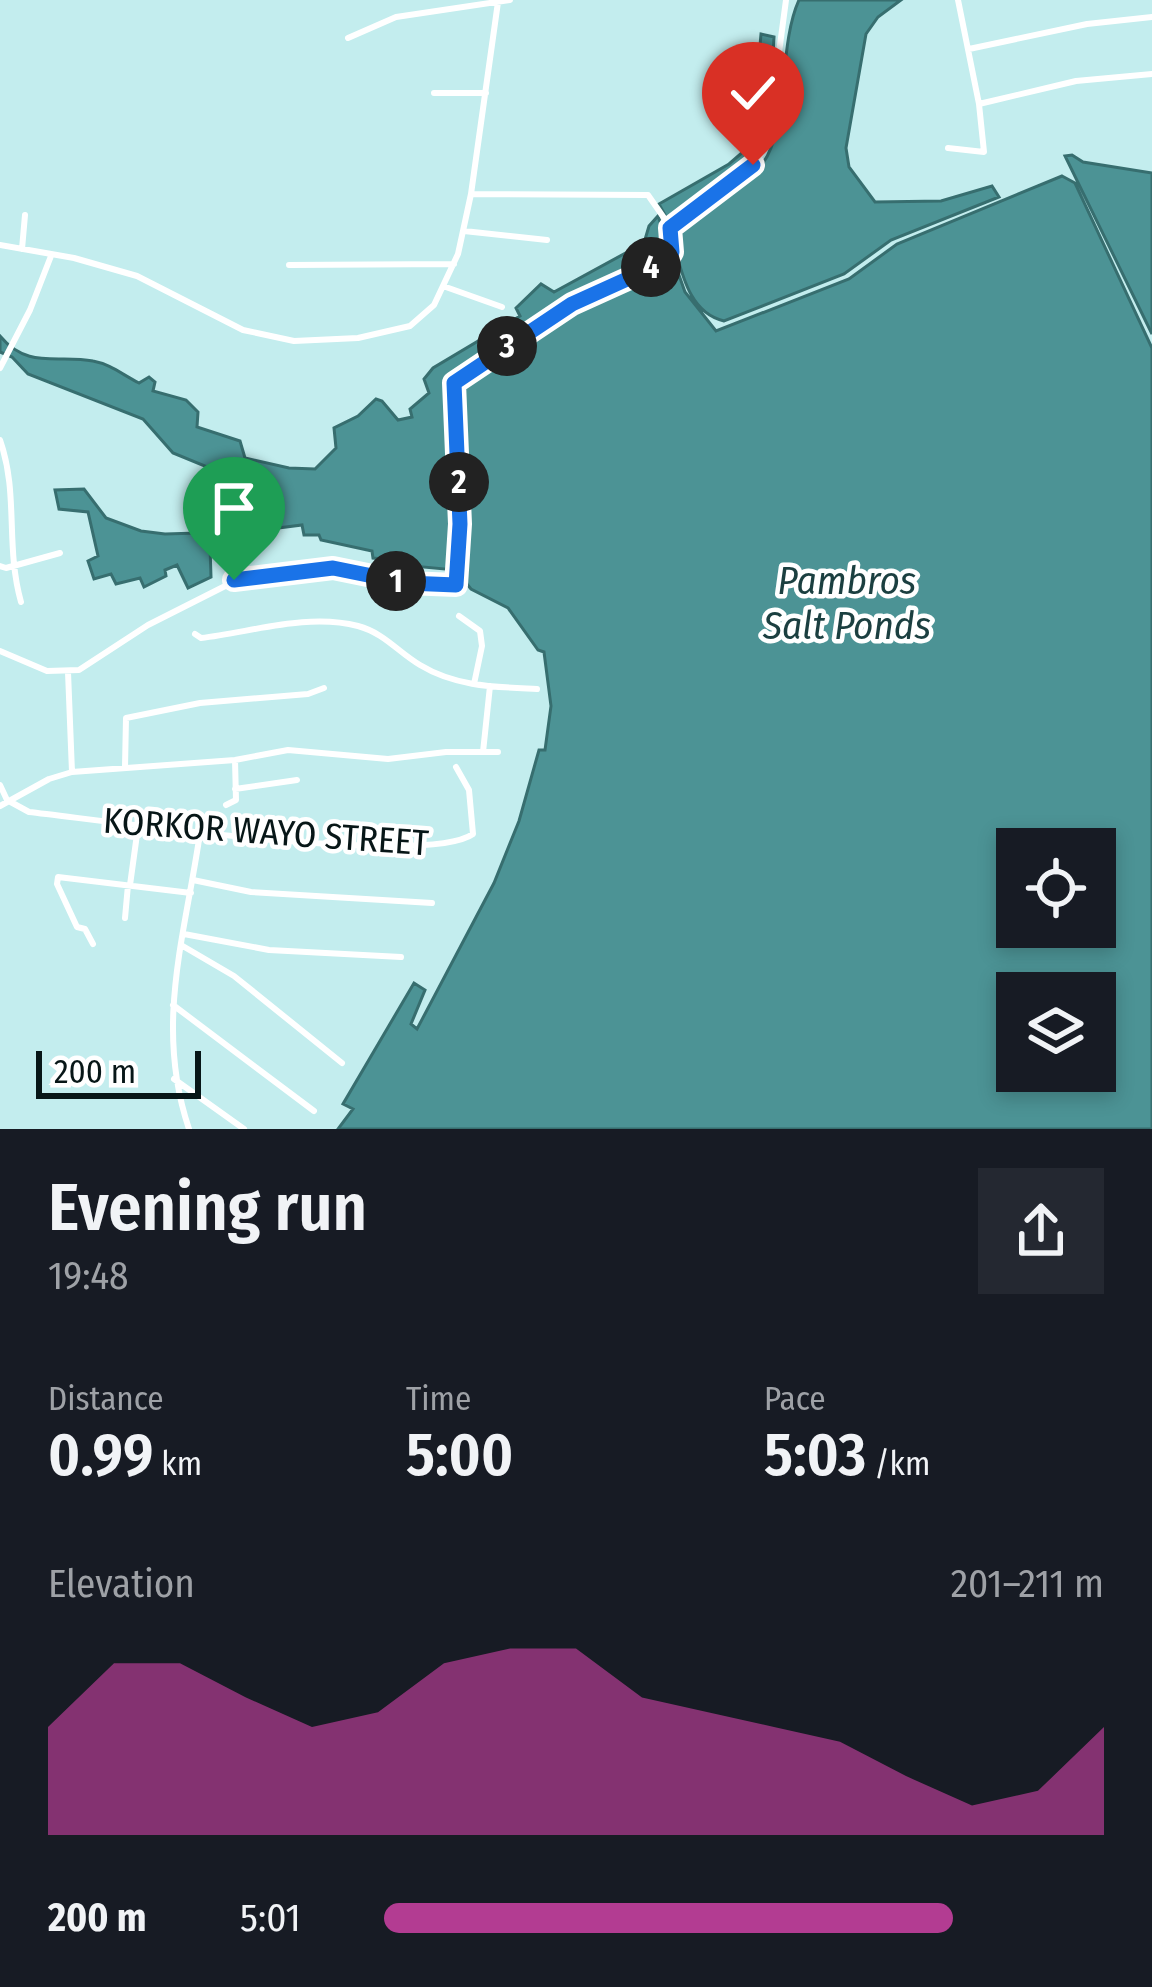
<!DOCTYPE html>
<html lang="en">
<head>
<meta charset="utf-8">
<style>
  body { margin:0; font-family:"Fira Sans Condensed",sans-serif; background:#242831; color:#f1f3f6; height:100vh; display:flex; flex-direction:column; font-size:45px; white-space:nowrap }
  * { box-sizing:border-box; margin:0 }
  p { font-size:39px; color:#9ea1a6 }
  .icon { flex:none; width:66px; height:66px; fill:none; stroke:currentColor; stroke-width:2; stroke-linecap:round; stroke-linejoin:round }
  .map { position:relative; height:1129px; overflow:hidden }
  .sheet { display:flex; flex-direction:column; background:#171b24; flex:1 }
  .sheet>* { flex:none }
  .controls { position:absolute; left:996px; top:828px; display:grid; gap:24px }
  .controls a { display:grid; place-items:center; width:120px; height:120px; border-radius:0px; background:#171b24; box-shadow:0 6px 18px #0003; font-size:60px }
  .scale { position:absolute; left:36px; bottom:30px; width:165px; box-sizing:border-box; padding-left:12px; border:6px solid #071617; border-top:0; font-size:33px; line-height:42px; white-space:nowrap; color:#071617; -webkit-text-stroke:9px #fff; paint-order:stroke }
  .pin { position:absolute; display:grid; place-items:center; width:102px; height:102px; color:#fff; margin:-123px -51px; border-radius:50% 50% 50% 0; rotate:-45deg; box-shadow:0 0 12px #0007 }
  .pin .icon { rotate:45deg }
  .km { position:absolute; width:60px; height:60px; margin:-30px; border-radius:50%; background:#222; color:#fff; font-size:33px; line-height:60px; text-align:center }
  .round { display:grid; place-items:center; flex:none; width:126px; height:126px; border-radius:0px; background:#242831 }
  .summary { display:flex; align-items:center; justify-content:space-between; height:204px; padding:0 48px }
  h1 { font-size:66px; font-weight:600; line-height:90px }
  .figures { display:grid; grid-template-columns:repeat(3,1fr); gap:18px; height:204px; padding:12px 48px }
  .figures div { display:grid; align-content:center }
  .figures b { font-size:60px; font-weight:600 }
  .figures small { font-size:33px; font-weight:400 }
  .figures p { font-size:33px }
  .chart { height:336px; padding:24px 48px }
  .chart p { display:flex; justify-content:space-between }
  .chart svg { width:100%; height:216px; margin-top:12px; fill:#b33c92; opacity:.7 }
  ul { padding:0 48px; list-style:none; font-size:39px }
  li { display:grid; grid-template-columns:192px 144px 1fr; align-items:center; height:90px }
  li i { height:30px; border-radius:15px; background:#b33c92 }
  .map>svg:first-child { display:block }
</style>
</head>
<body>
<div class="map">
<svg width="1152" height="1129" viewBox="0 0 1152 1129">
  <rect width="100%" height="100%" fill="#c3edee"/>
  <path fill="#4c9395" stroke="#376e6f" stroke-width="3" fill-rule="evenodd" d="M799 0H901L878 17 866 34 846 148 849 167 875 202 941 201 992 186 999 197 891 240 844 274 724 321C689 313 682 273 673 242 684 208 743 190 763 163 789 127 778 46 799 0Z
    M761 34 774 37C772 66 775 133 757 156 745 171 725 177 711 188 696 200 687 218 666 217L659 204 729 164 751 145Z
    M1072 155 1083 162 1152 173V334L1065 156Z
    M1062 176 1075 183 1152 348V1129H338L353 1109 343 1104 414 983 425 990 411 1024 417 1029 494 883 519 821 539 750H545L551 706 544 652 538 650 508 608 471 589 463 579H456V570L412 566V558L397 555 394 560 373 558 372 551 321 540 319 535H304L302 525 270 529 267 515 228 529 223 544 210 546 211 577 188 588 177 565 165 570 166 576 144 587 140 578 116 584 111 574 94 579 88 561 98 556 88 512 59 509 55 490 84 489 106 518 141 531 165 534 198 533 239 511V489L222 473 173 453 143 419 28 374 12 357 0 352V336C28 370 58 354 93 361 110 364 123 375 139 383L149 377 155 382 153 391 186 400 198 412 197 427 240 441 245 458 289 468 315 469 336 448 334 428 358 416 376 399 382 401 398 420 412 417 410 409 429 393 424 379 433 368 520 316 516 308 541 284 554 292 644 243 649 226 658 216 685 292 716 331 849 279 897 244ZM1017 849H1095V927H1017ZM1017 993H1095V1071H1017Z"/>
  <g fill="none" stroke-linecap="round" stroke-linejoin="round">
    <path stroke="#fff" stroke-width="6" d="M958 0 979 104 1076 81 1152 74
      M348 38 396 17 510 0
      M969 49 1087 24 1152 17
      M434 93H486
      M948 148 984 152 979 104
      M471 194 648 195 671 228
      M464 231 547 240
      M0 245 74 258 137 276 243 330 294 341 358 338 410 326 434 305 458 254 471 194 498 2
      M22 249 25 215
      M289 265 454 264
      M443 286 502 307
      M0 368 30 310 51 256
      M0 440C19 494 5 545 21 602
      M0 566 6 568 60 553
      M459 616 480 631 482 646 474 684
      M195 634 201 638C252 632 307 613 358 626 384 633 398 652 420 665 456 687 497 687 537 689
      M0 651 47 671 79 670 148 625 241 578 333 568 407 583 456 585 461 524 453 383 572 304 669 259 671 228 753 165 763 151 768 135 786 0
      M68 672 72 772
      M483 752 490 686
      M125 767 126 718 200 703 308 694 324 688
      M0 785 7 800 29 812C102 820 425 868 473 834L469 790 456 767
      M235 789 297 780
      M226 805 236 800 235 760
      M0 806 49 779 72 772 235 760 288 750 388 759 446 752H498
      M193 880 251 892 432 903
      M130 885 138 827
      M125 918 128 885
      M184 934 269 950 401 957
      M93 944 85 929 77 927 57 884 58 877 191 893
      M181 945 234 976 342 1063
      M173 1005 314 1111
      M174 1079 244 1129
      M189 1129C154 1026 185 936 200 833"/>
  </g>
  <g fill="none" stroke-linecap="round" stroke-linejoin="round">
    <g stroke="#fff" stroke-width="24">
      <path id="route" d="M234 580 333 568 407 583 456 585 460 524 454 383 572 304 667 261 672 252 670 228 753 165"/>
    </g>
    <use href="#route" stroke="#1a73e8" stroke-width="15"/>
  </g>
  <g text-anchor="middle" stroke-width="9" stroke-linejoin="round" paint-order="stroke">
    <g font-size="36" fill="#071617" stroke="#fff">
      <text transform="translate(266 831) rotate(4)" y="13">KORKOR WAYO STREET</text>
    </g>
    <g font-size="39" font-style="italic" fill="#1b3f40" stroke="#fff">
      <text x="847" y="594">Pambros<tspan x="847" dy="45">Salt Ponds</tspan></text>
    </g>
  </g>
</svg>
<div class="controls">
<a><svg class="icon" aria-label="locate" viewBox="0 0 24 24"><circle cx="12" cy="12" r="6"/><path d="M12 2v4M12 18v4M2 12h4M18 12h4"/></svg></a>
<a><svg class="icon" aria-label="layers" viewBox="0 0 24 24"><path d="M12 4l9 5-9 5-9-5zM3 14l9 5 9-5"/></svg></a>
</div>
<div class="scale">200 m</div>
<div class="pin" style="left:234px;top:580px;background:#1e9e55"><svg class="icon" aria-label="arrive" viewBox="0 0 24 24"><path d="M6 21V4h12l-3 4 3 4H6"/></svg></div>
<div class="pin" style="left:753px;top:165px;background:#d93025"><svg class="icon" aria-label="check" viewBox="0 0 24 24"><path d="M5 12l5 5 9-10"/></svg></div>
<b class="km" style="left:396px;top:581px">1</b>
<b class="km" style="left:459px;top:482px">2</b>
<b class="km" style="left:507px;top:346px">3</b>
<b class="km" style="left:651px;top:267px">4</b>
</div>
<section class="sheet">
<div class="summary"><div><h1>Evening run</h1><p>19:48</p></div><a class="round"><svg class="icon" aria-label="share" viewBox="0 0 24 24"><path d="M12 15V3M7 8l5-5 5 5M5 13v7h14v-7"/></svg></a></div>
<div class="figures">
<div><p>Distance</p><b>0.99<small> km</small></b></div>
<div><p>Time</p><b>5:00</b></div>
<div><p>Pace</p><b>5:03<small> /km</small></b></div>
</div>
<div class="chart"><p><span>Elevation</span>201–211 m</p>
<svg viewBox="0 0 160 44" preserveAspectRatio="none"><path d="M0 44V22L10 9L20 9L30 16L40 22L50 19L60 9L70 6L80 6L90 16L100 19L110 22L120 25L130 32L140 38L150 35L160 22V44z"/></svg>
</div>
<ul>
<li><b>200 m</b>5:01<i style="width:79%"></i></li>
</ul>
</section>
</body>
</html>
